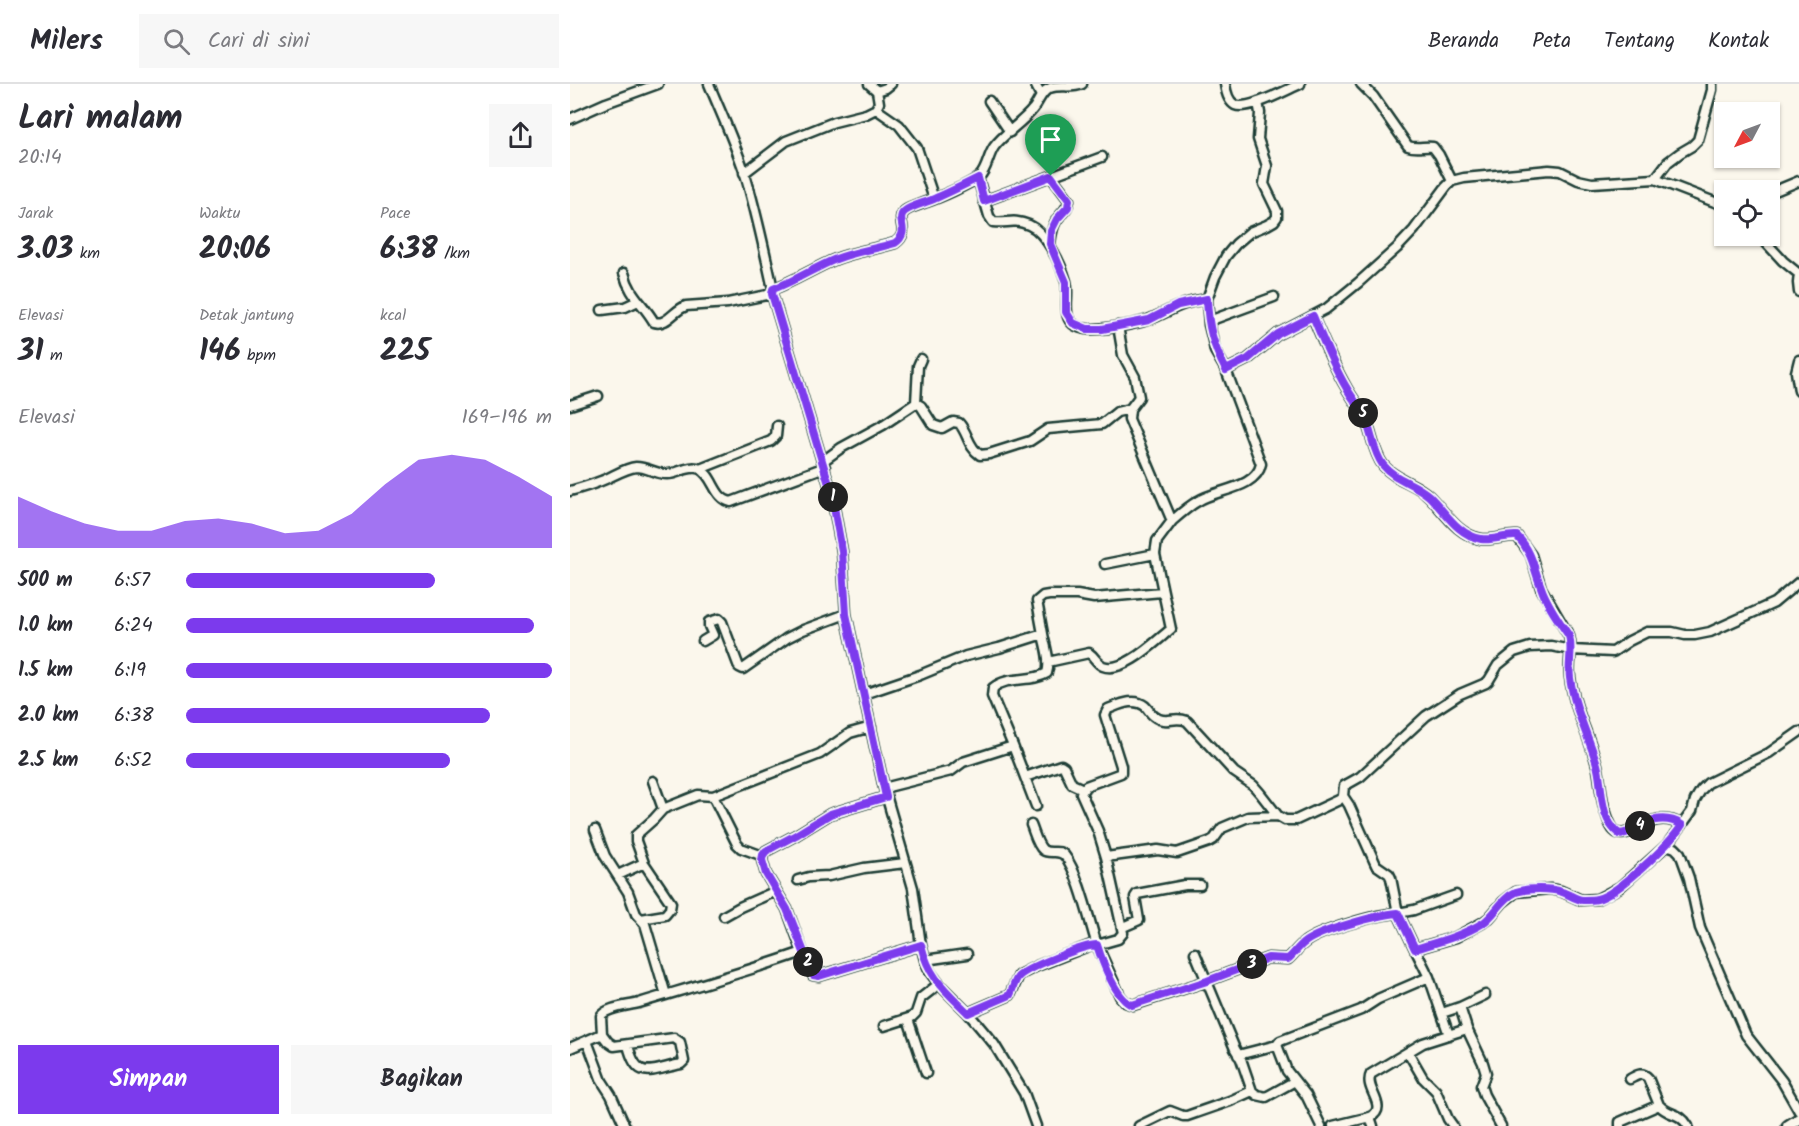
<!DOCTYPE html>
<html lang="id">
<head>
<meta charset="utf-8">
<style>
  body { margin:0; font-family:Kalam,sans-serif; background:#f7f7f7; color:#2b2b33; height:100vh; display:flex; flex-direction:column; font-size:22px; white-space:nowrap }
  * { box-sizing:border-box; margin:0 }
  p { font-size:20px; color:#7c7c81 }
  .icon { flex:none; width:33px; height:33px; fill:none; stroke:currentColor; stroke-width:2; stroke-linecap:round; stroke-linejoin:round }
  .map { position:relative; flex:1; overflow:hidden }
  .sheet { display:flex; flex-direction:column; background:#fff; width:570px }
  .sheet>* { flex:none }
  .needle { width:39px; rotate:229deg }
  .buttons { position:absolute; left:1144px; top:18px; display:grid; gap:12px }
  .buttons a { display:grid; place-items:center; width:66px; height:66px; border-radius:0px; background:#fff; box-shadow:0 2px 4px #0004; font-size:30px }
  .pin { position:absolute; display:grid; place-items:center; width:51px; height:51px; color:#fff; margin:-62px -26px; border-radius:50% 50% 50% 0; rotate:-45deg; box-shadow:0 0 6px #0007 }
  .pin .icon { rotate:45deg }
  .km { position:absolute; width:30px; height:30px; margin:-15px; border-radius:50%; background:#222; color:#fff; font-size:16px; line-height:30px; text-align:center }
  .round { display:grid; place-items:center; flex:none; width:63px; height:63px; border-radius:0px; background:#f7f7f7 }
  .headline { display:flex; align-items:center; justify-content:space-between; height:102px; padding:0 18px }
  h1 { font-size:33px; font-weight:600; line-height:45px }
  .stats { display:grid; grid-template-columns:repeat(3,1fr); gap:9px; height:102px; padding:6px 18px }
  .stats div { display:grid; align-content:center }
  .stats b { font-size:30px; font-weight:600 }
  .stats small { font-size:16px; font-weight:400 }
  .stats p { font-size:16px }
  .chart { height:168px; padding:12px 18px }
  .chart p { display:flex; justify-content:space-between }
  .chart svg { width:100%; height:108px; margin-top:6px; fill:#7c3aed; opacity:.7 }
  .primary-button { display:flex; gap:12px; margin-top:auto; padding:12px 18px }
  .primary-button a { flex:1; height:69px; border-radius:0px; background:#7c3aed; color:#fff; font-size:24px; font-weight:600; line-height:69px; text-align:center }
  .primary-button a+a { background:#f7f7f7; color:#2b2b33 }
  ul { padding:0 18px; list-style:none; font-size:20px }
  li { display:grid; grid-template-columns:96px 72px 1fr; align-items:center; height:45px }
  li i { height:15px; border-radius:8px; background:#7c3aed }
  header { display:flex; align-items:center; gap:36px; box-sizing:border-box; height:84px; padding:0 30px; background:#fff; border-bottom:2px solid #e1e1e2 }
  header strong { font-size:28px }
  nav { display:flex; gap:33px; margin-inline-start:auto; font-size:21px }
  .search { width:420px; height:54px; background:#f7f7f7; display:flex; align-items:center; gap:15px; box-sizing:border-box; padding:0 21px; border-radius:0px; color:#7c7c81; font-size:22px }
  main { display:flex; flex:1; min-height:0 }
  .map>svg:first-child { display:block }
</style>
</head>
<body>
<header>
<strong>Milers</strong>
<div class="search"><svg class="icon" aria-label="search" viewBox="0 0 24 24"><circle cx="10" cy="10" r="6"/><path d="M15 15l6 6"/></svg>Cari di sini</div>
<nav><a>Beranda</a><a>Peta</a><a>Tentang</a><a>Kontak</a></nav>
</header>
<main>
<section class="sheet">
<div class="headline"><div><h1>Lari malam</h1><p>20:14</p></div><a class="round"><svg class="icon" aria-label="share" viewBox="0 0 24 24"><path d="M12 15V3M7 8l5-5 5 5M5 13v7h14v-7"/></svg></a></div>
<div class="stats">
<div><p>Jarak</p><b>3.03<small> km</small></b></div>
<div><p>Waktu</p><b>20:06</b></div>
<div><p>Pace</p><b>6:38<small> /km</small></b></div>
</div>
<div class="stats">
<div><p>Elevasi</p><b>31<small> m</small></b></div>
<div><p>Detak jantung</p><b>146<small> bpm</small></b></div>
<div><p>kcal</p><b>225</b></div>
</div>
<div class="chart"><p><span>Elevasi</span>169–196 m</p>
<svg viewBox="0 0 160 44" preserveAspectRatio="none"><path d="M0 44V23L10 29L20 34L30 37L40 37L50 33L60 32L70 34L80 38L90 37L100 30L110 18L120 8L130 6L140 8L150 15L160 23V44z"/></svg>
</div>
<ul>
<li><b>500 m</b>6:57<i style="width:68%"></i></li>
<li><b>1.0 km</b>6:24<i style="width:95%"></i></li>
<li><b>1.5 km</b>6:19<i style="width:100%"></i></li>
<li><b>2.0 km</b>6:38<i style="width:83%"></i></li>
<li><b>2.5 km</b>6:52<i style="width:72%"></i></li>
</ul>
<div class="primary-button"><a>Simpan</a><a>Bagikan</a></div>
</section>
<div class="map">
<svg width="1229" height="1042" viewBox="0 0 1229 1042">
  <rect width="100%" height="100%" fill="#fbf7ec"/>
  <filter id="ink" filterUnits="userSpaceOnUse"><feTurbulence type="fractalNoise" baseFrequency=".0167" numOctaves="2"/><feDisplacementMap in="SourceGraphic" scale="12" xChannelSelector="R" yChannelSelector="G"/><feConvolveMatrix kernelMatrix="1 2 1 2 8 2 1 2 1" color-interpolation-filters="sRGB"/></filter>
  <g filter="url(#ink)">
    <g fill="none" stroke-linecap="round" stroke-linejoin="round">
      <g stroke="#1f3d34" stroke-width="13">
        <path id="minor" d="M139 0C151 29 164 57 174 87 186 125 194 165 203 205L202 210 261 407 272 467 276 530 314 704 343 804 351 861 355 876 360 888 369 900 398 929 424 960 454 1009 466 1042
          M299 0 307 7
          M465 0 471 12
          M655 0C656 8 658 17 665 21 678 27 716 6 730 0
          M791 0 803 12 838 62C846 65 854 62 863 63L869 71 882 97
          M419 17 440 48
          M688 18 690 29 688 55 697 82 694 100 707 127V133L704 137 697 141 680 148 666 160 656 172 645 193 637 215 639 241 643 257 645 267 656 286 678 275 708 250 756 225 788 199 827 164 844 146 876 103 882 97 894 94 979 86 990 87 1008 96 1022 99 1085 95 1155 122
          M306 25 329 41 347 64 364 115
          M306 25 309 19 307 7 316 4 321 0
          M0 35 36 19 88 0
          M174 89 216 57 264 38 296 30 306 25
          M408 94 419 132 423 138C438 140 442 134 459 141 476 148 491 180 496 197 501 216 486 241 517 245 533 246 571 240 585 233 605 224 614 218 637 215
          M1085 95 1098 78 1110 69 1122 62 1128 56 1142 6V0
          M1200 109 1229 97
          M414 117 532 73
          M1190 152 1213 177 1229 190
          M480 160C481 152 482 144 486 137 491 129 498 126 499 116L481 92
          M54 189C60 212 73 219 84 238 97 242 104 226 116 222L158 219 202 210
          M1229 190 1228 199 1229 208
          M203 205C225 197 244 184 266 175 286 167 306 165 325 159 342 147 324 136 335 127 340 123 349 121 356 118 368 114 401 100 410 92 417 85 418 72 424 63 433 50 453 38 463 25 469 18 471 7 480 4 491 0 501 5 512 0
          M32 226 55 223 68 217
          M743 233C753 256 763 281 776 303 782 314 790 323 795 334 802 349 803 368 813 381 825 396 846 399 859 412 874 427 887 451 911 455 923 457 935 451 947 452L961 471 971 504 999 552C1003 566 998 580 1000 593 1004 625 1019 651 1027 681 1031 696 1030 711 1035 726 1038 733 1040 746 1048 749 1062 755 1082 723 1112 741
          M639 237 704 213
          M1229 276 1226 288 1229 307
          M346 319 348 282 351 275
          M0 321 28 312
          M253 377 271 364 313 341 346 319 351 322 363 341 372 344 383 338 389 339C398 349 398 363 410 371L419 370 460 357 478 345 532 340 547 328 560 325
          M130 385 201 357 206 352 207 342
          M0 407C11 404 21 401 31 397 42 393 55 384 66 383 78 383 87 391 98 390 108 390 120 380 130 385 144 392 144 415 161 418L255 383
          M602 437C610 430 619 422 628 417 647 405 686 405 691 380L656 286
          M535 480 585 470
          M133 557 143 551 139 542V538L149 535 152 538 169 583 173 585 217 554 233 546 276 530
          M478 578 519 569C525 573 526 579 533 582 553 590 586 557 601 545L585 470 587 457 602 437 559 335 560 325 569 313 565 293 553 271 548 242
          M294 610 350 591 396 572 429 564 473 550 467 517 473 512 479 511H507L524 514 592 508
          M443 662 466 722
          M455 693 491 681 494 683 502 700 513 705
          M314 704 381 687 393 678 443 662 422 612 423 604C438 591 461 599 477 589 481 577 475 562 473 550
          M773 712 779 721 806 781 819 790 821 794 828 829 844 826 886 811
          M93 725 128 711 143 712
          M461 741C464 748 467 761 473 766 480 771 489 764 495 772 508 788 520 839 527 861L548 855 553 849 536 773 528 747 511 709 516 702 551 689V682L535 631 538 625C549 621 564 613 575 622 580 627 581 632 589 635 599 639 605 632 617 637L664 688 683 701 690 709 708 732
          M25 746 35 772 58 808 66 830 75 840 96 911
          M1097 761 1105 764 1110 769 1119 794 1130 844 1176 951 1212 997 1229 1027
          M193 772 171 764 167 760 143 712 250 670 280 649 301 643
          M536 773 588 766 607 769 639 758 644 755 652 744 678 733 708 732 715 736H726L769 716 773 712 774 702 790 693 856 632 890 610 916 599 919 596 928 581 944 568 960 563 981 562 1001 566 1043 568 1059 557 1077 548H1102L1115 551H1125L1140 548 1204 519 1229 498
          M48 791 74 779 66 757V751L84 735 93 725 83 697
          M228 796 239 793 259 792 294 784 335 779
          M154 832 170 823 206 807
          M71 835 95 831 100 825 101 819 74 779
          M553 843 569 836 565 813 567 810 615 801H630
          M845 865 859 893 879 951
          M233 869 217 825 196 790 192 776 193 772 196 767 226 751 260 730 316 713
          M625 869 665 965 671 975 682 1007
          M355 876 397 870
          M890 923 915 911
          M398 929 440 911 449 891 467 882 521 861H527L550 912 555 918 563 921 637 897 698 874 718 875C724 870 728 863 735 858 751 846 808 830 828 829L845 865 886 853 912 839 919 834 933 818 946 808 980 805 991 807 1011 816 1027 815 1035 811 1050 803 1097 761 1122 727 1125 716 1131 706 1138 699 1199 669 1229 648
          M872 929 890 923 897 945
          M338 935 356 989
          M314 942 342 933 346 929 351 914 369 900
          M32 950 38 958 44 962 104 954 110 958 114 977 111 980C80 986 67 998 58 961
          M17 957 32 997 41 1011 55 1042
          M707 961 717 987 736 1011 751 1042
          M0 964 32 950 31 932C37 923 58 922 69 919 122 903 175 888 227 870L233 869 236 871 243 891 249 892 351 861
          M838 968 853 994 866 1007 878 1035 883 1042
          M668 971 707 961 710 957 791 926 808 915 859 893
          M1060 995C1066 992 1072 987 1078 994L1089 1021
          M800 1033 803 1042
          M569 1042 600 1027 613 1032H617L660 1017 682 1007 687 1011 696 1013 725 997
          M763 1042 800 1033C820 1023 793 1005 801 990L853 959 897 945 913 979 916 989 911 1002 914 1011 931 1042
          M1050 1042V1038L1089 1021C1100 1033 1109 1027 1118 1042"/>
      </g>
      <g stroke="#1f3d34" stroke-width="15">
        <path id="major" d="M1218 1042 1229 1035"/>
      </g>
      <use href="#minor" stroke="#fbf7ec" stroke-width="8"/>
      <use href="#major" stroke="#fbf7ec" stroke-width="10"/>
    </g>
  </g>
  <g fill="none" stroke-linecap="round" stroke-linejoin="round" filter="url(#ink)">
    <g stroke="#fff" stroke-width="12">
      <path id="route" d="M481 92 499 116 498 123 487 135 481 147 480 160 496 198V228L503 239 517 245H532L548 242 579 236 608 221 637 215C638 242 643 262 656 286L678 275 708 250 743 232C753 256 763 281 776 303 782 314 790 323 795 334 802 349 803 368 813 381 825 396 845 399 859 412 874 426 887 451 911 455 923 457 935 451 947 452 963 469 963 483 971 503 977 521 989 537 999 552 1003 566 998 580 1000 594 1004 623 1017 649 1026 677 1034 701 1027 732 1049 750 1060 750 1066 743 1075 739 1088 734 1101 734 1112 741 1101 759 1047 811 1027 815 1023 816 1017 816 1013 816 1006 816 999 810 992 808 981 804 957 804 946 808 932 814 925 831 913 839 892 852 868 858 845 865L828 829C808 831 751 846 735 858 728 863 724 870 718 875L698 874 637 897 562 921C546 915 532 877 527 861 514 861 456 884 448 893 444 898 443 905 440 911L398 929C375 906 359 894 351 861L249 892 243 891 217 825 196 790 192 776 193 771 196 767 226 751 260 730 316 713 276 530 272 467 261 407 202 210 203 205C225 197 244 184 266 175 286 167 306 165 325 159 342 147 324 135 335 127 343 121 356 119 366 114 380 108 394 101 408 94L414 117Z"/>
    </g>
    <use href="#route" stroke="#7c3aed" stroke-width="8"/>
  </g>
</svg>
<div class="buttons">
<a><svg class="needle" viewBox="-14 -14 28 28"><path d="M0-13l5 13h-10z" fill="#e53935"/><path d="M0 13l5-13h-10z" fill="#7c7c81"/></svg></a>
<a><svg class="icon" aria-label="locate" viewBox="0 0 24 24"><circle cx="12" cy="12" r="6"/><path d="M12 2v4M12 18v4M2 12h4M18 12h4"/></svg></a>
</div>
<div class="pin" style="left:481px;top:92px;background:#1e9e55"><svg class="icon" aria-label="arrive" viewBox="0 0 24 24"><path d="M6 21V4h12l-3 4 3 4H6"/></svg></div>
<b class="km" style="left:263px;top:413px">1</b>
<b class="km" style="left:238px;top:878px">2</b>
<b class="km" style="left:682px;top:880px">3</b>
<b class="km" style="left:1070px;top:742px">4</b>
<b class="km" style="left:793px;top:329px">5</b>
</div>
</main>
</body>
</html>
